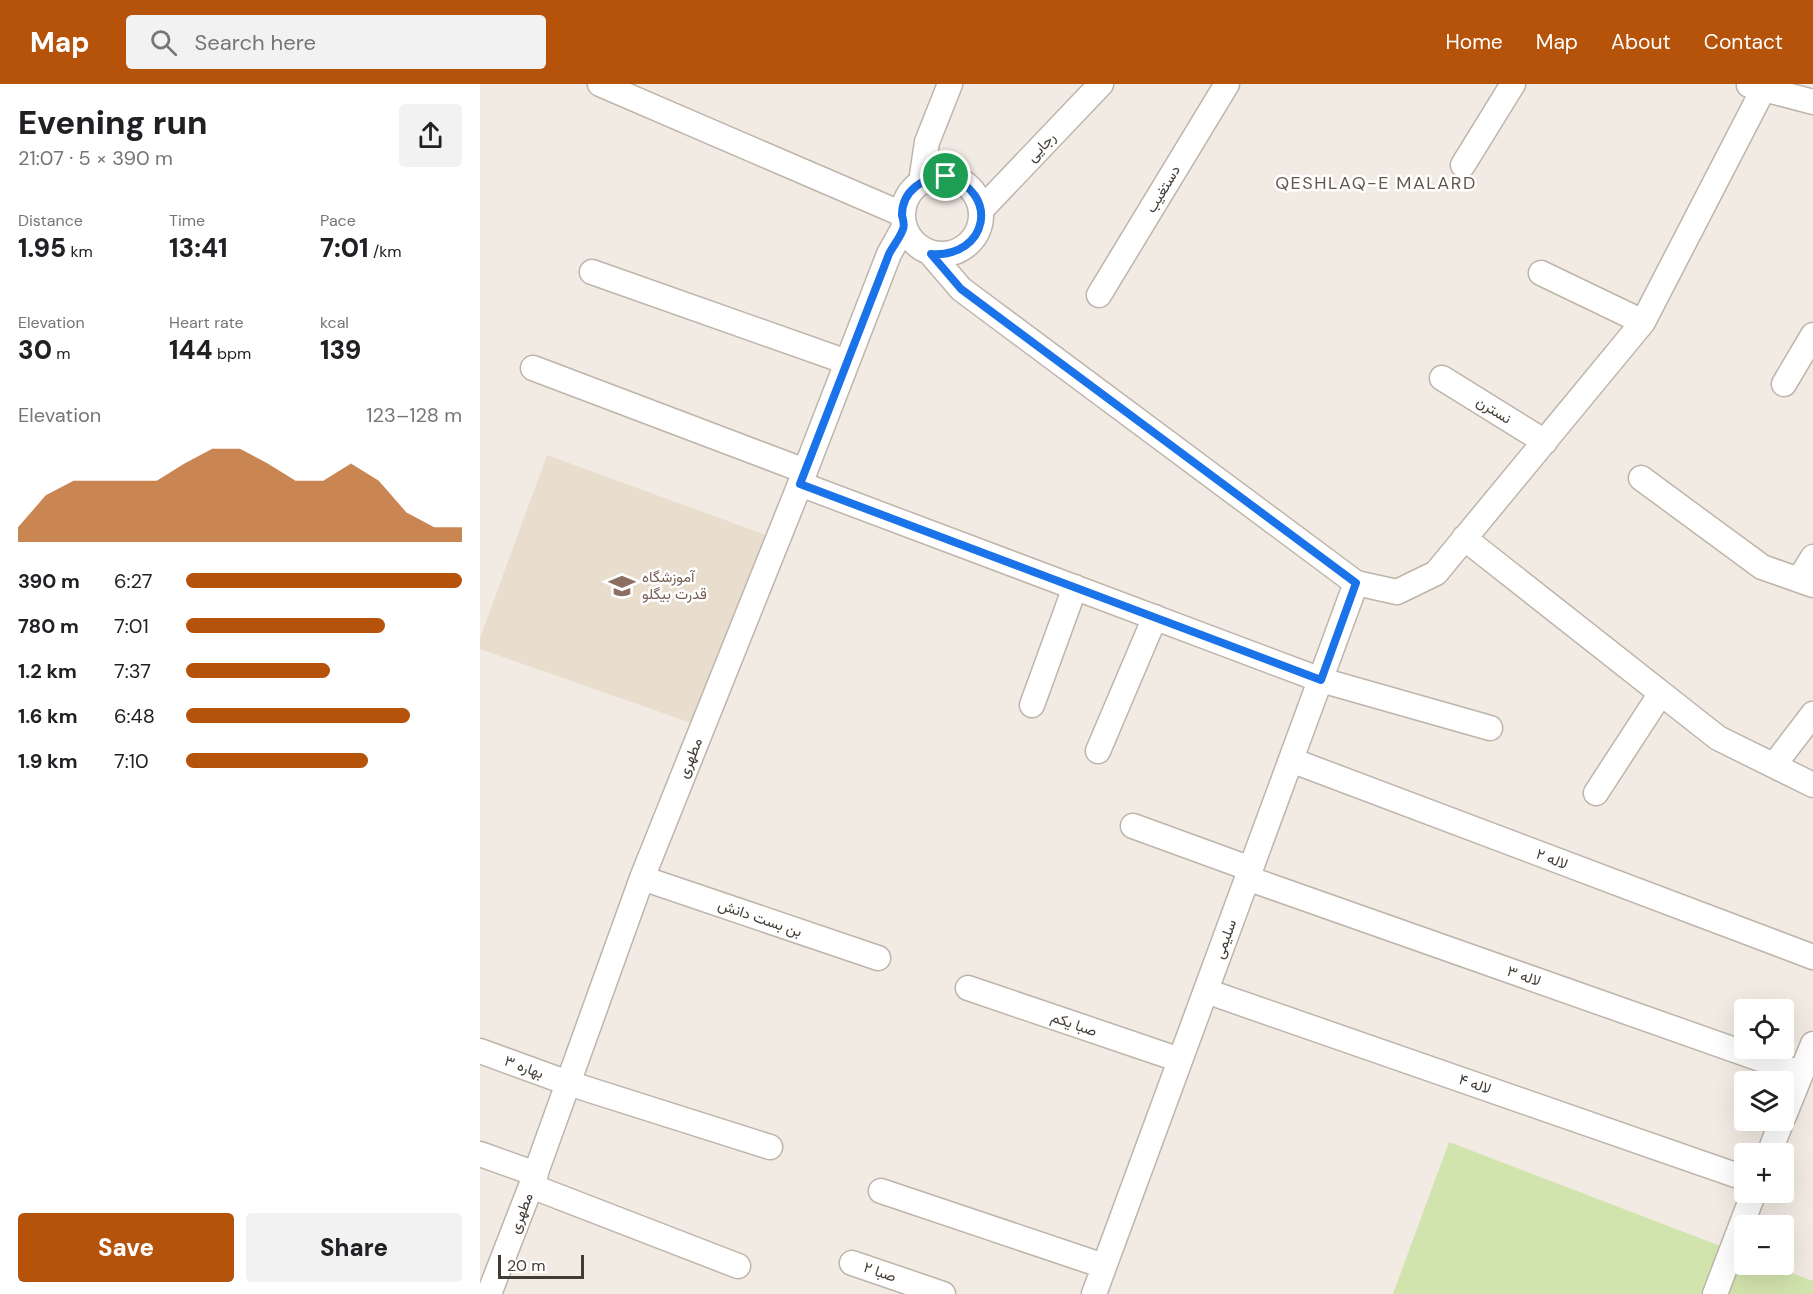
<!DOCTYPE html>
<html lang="en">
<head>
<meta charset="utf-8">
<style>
  body { margin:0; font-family:"DM Sans",Vazirmatn,sans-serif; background:#f2f2f2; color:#202124; height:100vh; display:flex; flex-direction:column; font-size:22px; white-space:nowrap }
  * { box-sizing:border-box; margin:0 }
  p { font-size:20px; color:#757577 }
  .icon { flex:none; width:33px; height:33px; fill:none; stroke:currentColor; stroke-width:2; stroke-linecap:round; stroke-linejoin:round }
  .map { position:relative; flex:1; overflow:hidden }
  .panel { display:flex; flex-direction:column; background:#fff; width:480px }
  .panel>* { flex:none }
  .tools { position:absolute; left:1254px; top:915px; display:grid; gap:12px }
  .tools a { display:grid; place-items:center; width:60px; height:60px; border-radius:6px; background:#fff; box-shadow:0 6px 24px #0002; font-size:30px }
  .scale { position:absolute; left:18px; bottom:15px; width:86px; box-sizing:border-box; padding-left:6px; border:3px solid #423b34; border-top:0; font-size:16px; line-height:21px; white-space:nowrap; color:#423b34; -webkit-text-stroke:4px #fff; paint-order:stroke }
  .pin { position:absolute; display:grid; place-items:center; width:51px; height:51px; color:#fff; margin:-26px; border:3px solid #fff; border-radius:50%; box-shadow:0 2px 6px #0007 }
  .round { display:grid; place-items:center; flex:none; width:63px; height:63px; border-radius:6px; background:#f2f2f2 }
  .headline { display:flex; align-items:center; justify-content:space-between; height:102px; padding:0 18px }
  h1 { font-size:33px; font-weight:800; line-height:45px }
  .figures { display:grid; grid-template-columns:repeat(3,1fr); gap:9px; height:102px; padding:6px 18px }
  .figures div { display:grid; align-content:center }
  .figures b { font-size:26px; font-weight:800 }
  .figures small { font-size:16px; font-weight:400 }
  .figures p { font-size:16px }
  .chart { height:168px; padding:12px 18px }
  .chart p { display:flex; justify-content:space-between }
  .chart svg { width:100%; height:108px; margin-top:6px; fill:#b45309; opacity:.7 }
  .action { display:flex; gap:12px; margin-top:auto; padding:12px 18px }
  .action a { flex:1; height:69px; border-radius:6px; background:#b45309; color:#fff; font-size:24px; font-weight:800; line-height:69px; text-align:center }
  .action a+a { background:#f2f2f2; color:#202124 }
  ul { padding:0 18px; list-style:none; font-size:20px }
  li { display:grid; grid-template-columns:96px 72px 1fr; align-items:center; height:45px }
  li i { height:15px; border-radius:8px; background:#b45309 }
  header { display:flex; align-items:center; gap:36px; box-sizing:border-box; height:84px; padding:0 30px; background:#b45309; color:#fff }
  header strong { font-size:28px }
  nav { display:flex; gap:33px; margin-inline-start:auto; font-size:21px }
  .search { width:420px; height:54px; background:#f2f2f2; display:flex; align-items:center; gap:15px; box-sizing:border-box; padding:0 21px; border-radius:6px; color:#757577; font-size:22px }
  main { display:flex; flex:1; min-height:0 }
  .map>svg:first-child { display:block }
</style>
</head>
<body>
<header>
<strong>Map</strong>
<div class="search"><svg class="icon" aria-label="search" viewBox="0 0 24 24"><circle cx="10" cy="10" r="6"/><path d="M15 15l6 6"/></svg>Search here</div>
<nav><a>Home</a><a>Map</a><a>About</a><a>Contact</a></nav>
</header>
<main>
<section class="panel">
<div class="headline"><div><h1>Evening run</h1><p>21:07 · 5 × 390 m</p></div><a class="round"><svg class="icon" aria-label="share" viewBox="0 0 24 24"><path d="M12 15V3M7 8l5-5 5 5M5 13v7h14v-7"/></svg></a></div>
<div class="figures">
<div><p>Distance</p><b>1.95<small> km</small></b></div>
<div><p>Time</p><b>13:41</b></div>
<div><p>Pace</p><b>7:01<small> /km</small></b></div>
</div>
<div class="figures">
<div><p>Elevation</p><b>30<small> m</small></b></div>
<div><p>Heart rate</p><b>144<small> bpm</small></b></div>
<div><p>kcal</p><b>139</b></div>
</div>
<div class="chart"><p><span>Elevation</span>123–128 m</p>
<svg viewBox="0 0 160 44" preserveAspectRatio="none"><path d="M0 44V38L10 25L20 19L30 19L40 19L50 19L60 12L70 6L80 6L90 12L100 19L110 19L120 12L130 19L140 32L150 38L160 38V44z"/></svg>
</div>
<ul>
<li><b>390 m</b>6:27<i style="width:100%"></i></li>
<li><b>780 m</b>7:01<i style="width:72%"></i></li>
<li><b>1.2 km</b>7:37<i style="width:52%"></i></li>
<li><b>1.6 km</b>6:48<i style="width:81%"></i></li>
<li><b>1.9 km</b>7:10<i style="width:66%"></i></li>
</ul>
<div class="action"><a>Save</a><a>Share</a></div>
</section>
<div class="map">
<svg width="1333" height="1210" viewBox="0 0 1333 1210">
  <rect width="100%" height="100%" fill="#f1ebe3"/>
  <path fill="#e9dece" d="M67 371 286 451 211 639 0 565V554Z"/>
  <path fill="#d2e4ad" d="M969 1058 1264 1171V1180L1290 1181 1333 1197V1210H913Z"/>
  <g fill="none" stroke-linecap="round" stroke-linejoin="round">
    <g stroke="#bfb4aa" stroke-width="27">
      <path id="minor" d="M120 0 422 130
        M1269 1 1333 18
        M983 81 1033 0
        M423 131a39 39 0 1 1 78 0a39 39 0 1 1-78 0Z
        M441 98 447 58 470 0
        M501 126 621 0
        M451 170 481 205 876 499 917 508 956 489 1163 238 1286 0
        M112 188 367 278
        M1061 189 1163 238
        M619 211 747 0
        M53 284 325 387
        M962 294 1065 358
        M1304 300 1333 251
        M1161 394 1282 483 1333 501
        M320 400 841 596 1010 644
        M984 454 1238 654 1333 701
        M1319 496 1333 473
        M552 621 595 503
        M618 667 675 533
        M811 676 1333 873
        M1294 681 1333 630
        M1116 709 1181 609
        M653 742 771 785
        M162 794 398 874
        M767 794 1320 989
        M488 904 700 976
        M726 907 1264 1094
        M0 967 88 999 290 1063
        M1304 1032 1333 960
        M0 1070 56 1090
        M1289 1070 1302 1036
        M51 1102 258 1182
        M401 1107 624 1182
        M372 1179 463 1210
        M9 1210 51 1102 162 794 320 400 409 170 424 143
        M614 1210 876 499
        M1235 1210 1274 1108"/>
    </g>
    <use href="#minor" stroke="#fff" stroke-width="24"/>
  </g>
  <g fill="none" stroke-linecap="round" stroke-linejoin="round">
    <g stroke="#fff" stroke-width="12">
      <path id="route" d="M466 92C521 108 508 174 451 170L481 205 876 499 841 596 320 400 409 170C413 162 420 154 423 145 425 141 423 136 422 131 422 106 444 93 466 92Z"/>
    </g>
    <use href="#route" stroke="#1a73e8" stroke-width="8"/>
  </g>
  <defs>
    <g id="school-bare" transform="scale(2.07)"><path d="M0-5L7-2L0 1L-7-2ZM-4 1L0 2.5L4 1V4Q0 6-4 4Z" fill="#8d6e63" stroke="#fff" stroke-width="2.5" paint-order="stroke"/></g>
  </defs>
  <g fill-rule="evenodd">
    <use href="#school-bare" x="142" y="502"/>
  </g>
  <g text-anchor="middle" stroke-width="5" stroke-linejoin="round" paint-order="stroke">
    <g font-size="15" fill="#423b34" stroke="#fff">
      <text transform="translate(561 63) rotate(-46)" y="5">رجایی</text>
      <text transform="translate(683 105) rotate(-59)" y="5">دستغیب</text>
      <text transform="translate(1014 326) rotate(32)" y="5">نسترن</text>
      <text transform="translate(210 674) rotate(-68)" y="5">مطهری</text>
      <text transform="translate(1072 775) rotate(21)" y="5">لاله ۲</text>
      <text transform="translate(280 834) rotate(19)" y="5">بن بست دانش</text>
      <text transform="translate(745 855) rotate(-70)" y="5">سلیمی</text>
      <text transform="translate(1044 892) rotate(19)" y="5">لاله ۳</text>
      <text transform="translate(594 940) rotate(19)" y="5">صبا یکم</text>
      <text transform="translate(44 983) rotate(20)" y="5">بهاره ۳</text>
      <text transform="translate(995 1000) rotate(19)" y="5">لاله ۴</text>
      <text transform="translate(41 1129) rotate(-69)" y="5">مطهری</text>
      <text transform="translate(400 1188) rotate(19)" y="5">صبا ۲</text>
    </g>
    <g font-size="15" fill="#785e54" stroke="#fff" text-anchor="start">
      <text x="162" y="498">آموزشگاه<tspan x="162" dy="17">قدرت بیگلو</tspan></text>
    </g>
    <g font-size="18" letter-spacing="1.5" fill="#64574c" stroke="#fff">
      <text x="896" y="105">QESHLAQ-E MALARD</text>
    </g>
  </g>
</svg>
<div class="tools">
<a><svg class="icon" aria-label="locate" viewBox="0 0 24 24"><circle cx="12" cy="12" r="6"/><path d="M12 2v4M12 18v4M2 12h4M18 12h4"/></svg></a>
<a><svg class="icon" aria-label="layers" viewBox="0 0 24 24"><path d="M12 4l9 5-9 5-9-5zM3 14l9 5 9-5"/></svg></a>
<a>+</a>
<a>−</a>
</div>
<div class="scale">20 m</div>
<div class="pin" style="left:466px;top:92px;background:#1e9e55"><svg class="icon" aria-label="arrive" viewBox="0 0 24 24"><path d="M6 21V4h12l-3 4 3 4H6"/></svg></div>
</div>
</main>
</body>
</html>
